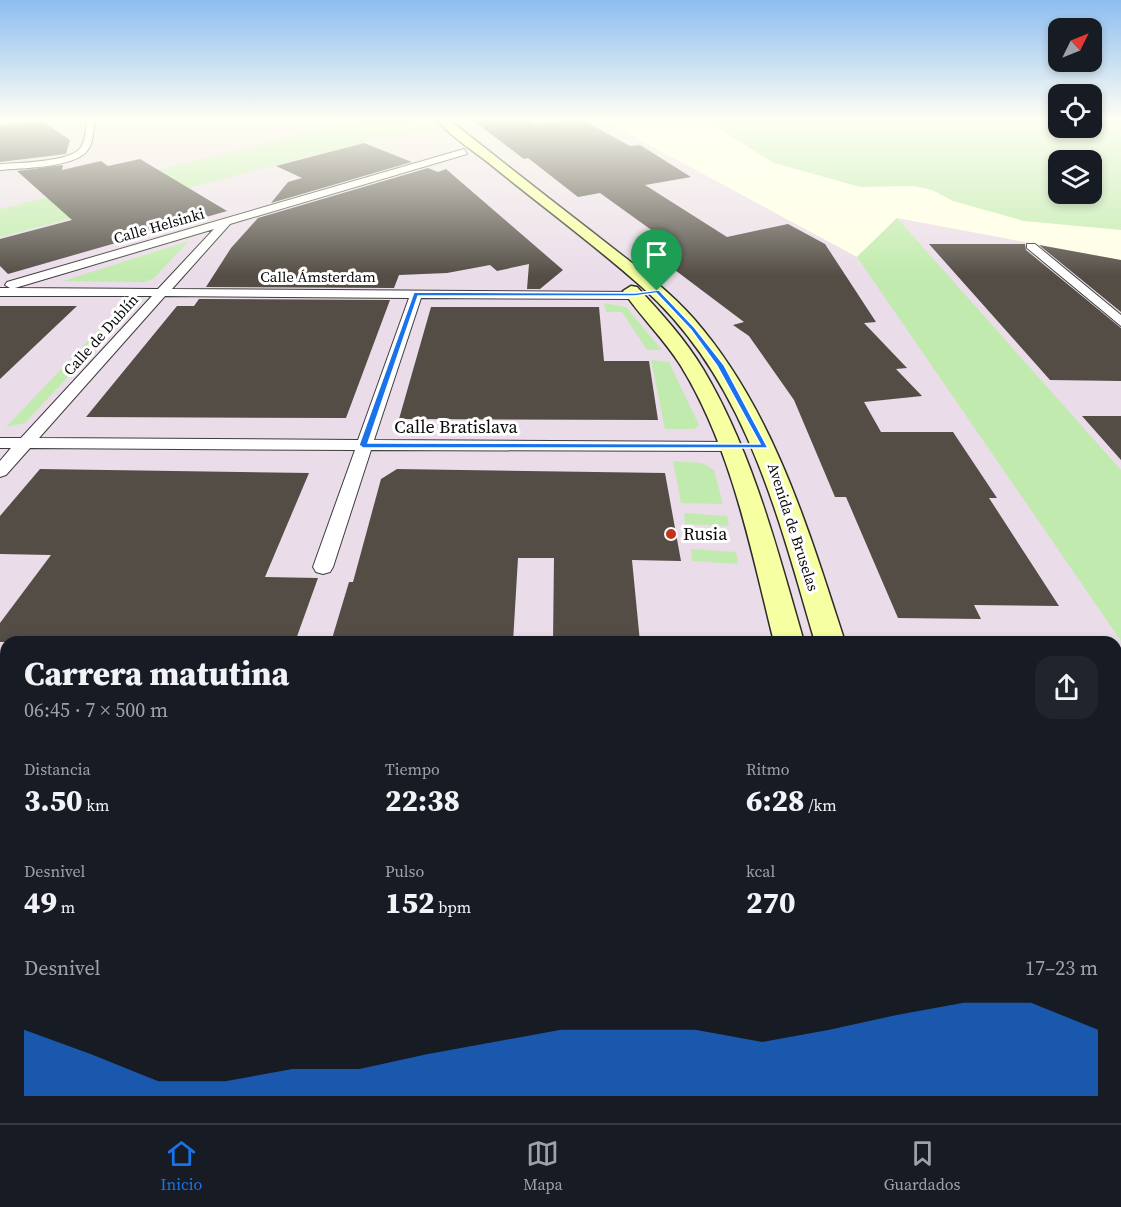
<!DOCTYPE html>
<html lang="es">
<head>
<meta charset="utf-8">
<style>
  body { margin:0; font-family:"Source Serif 4",serif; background:#20242c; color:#f1f3f6; height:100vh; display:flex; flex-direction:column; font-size:22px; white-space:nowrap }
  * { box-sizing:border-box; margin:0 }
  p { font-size:20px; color:#9ea1a6 }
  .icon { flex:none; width:33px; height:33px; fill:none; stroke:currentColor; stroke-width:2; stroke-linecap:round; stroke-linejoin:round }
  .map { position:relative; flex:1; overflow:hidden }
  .drawer { position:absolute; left:0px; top:636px; width:1122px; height:488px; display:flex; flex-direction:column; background:#171b24; border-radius:18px 18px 0 0; box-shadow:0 3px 9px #0003 }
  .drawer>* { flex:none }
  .needle { width:39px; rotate:47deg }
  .fabs { position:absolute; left:1048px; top:18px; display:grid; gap:12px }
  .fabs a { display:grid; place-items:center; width:54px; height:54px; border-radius:12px; background:#171b24; box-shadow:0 3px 9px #0003; font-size:30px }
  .pin { position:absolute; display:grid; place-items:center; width:51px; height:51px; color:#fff; margin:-62px -26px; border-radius:50% 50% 50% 0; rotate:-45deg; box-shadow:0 0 6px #0007 }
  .pin .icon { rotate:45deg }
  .round { display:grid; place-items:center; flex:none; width:63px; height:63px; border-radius:18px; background:#20242c }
  .summary { display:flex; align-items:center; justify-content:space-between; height:102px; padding:0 24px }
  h1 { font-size:33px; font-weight:800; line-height:45px }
  .metrics { display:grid; grid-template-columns:repeat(3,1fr); gap:9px; height:102px; padding:6px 24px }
  .metrics div { display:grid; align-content:center }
  .metrics b { font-size:30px; font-weight:800 }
  .metrics small { font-size:16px; font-weight:400 }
  .metrics p { font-size:16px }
  .chart { height:168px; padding:12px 24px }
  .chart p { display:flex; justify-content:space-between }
  .chart svg { width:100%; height:108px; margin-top:6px; fill:#1a73e8; opacity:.7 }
  .dock { display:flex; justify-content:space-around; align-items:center; height:84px; border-top:2px solid #363941; background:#171b24; font-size:16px; color:#9ea1a6 }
  .dock a { display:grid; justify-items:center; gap:3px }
  .dock .on { color:#1a73e8 }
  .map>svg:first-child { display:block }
</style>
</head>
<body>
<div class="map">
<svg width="1121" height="1123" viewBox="0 0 1121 1123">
  <rect width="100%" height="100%" fill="#ffffe6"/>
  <path fill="#eadce9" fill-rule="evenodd" d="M0 119H601L857 257 897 218 1121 260V1123H0ZM6 642H1116V1118H6Z"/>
  <path fill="#c1ebae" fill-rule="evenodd" d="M365 119H412L427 132 368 141 0 237V209Z
    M703 119H1059V128H1092V119H1121V230L1024 221 953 201 932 190 914 186 860 187 774 163ZM1092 160V194H1059V160Z
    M897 218 1121 470V641L857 257Z
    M189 241 154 278 145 282 63 281Z
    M126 301 136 304 25 423 6 427Z
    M604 303 626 307 662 350H647L622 312H606Z
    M651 360 669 362 699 425 694 429H665Z
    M673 461 702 463 714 470 723 504 681 503Z
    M684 513 727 516 729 526 685 524Z
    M691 549 736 552 738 564 692 561Z"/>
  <path fill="#534d45" d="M471 119H527L535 124 581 119 630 146 640 145 691 177 645 185 727 237 788 224 825 244 876 322 864 323 907 368 896 369 922 396 864 402 881 432H953L997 498H989L1059 606 974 605 981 619 898 618 846 497H835L794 400 749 336 733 325 744 322 659 258 682 252 600 193 578 197 528 158 524 159Z
    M44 122 70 140 66 154 0 162V126Z
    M364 143 412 162 271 203 288 182 302 178 276 166Z
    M140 159 227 211 8 274 0 266V239L72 220 17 171 63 165 62 170 101 161 108 166Z
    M428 168 438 172 446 169 563 270 540 289H527L529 264 497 271 490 265 447 273 399 275 394 288 206 287 231 248 258 218Z
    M929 244H1025L1026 250 1121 328V381L1050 380Z
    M1039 245 1121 260V312Z
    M199 299 390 300 346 418 86 417 177 306H194Z
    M0 306H77L0 379Z
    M431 307H599L604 361H649L658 420 399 419Z
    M1082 416H1121V460Z
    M40 469 309 473 265 577 318 578 295 642H0V623L51 555 0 554V516Z
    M397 469 665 473 681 561 632 560 640 642H553L554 558H518L513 642H331L349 582H353L381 479Z"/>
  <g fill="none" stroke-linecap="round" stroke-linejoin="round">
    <g stroke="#3d3d3d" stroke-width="2">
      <path id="minor" d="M37 119 33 121 0 124V120Z
        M87 119H95C93 129 94 143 87 151 74 168 20 168 0 170V164C17 163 73 162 81 147 86 139 86 128 87 119Z
        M464 149 467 154 230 224 172 289 639 292V298L635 299 421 298 374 440 732 442 740 447 738 451 371 450 333 567 330 572 323 574 316 572 313 567 355 450 30 448 6 475 0 477V461L11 448H0V438H21L152 296H0V288H10L5 285 7 282ZM214 229 158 289 12 288H15ZM165 296 409 298 358 440 39 438Z
        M1027 244H1035L1121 315V326L1027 248Z
        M0 843H6V871H0Z
        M1116 853H1121V881H1116Z
        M145 1118H179L177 1123H143Z"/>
    </g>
    <g stroke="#2c2c2c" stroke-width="3">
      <path id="secondary" d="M436 119H448C495 156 543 194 591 231 626 259 664 285 694 319 774 411 808 529 845 642H815C778 516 745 379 643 288 596 246 544 208 495 168 476 152 452 138 436 119Z
        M631 286 637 287C661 313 685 339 703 369 753 453 777 549 804 642H774C751 550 732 449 681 366 664 339 641 317 623 291Z
        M897 1118H945L946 1123H898Z
        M962 1118H1010L1012 1123H964Z"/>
    </g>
    <use href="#minor" fill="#fff" fill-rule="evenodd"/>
    <use href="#secondary" fill="#f6ffa1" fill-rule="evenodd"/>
  </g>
  <linearGradient id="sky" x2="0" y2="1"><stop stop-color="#8dbdf0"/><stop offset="0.43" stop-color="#fffff4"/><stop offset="1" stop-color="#fffff4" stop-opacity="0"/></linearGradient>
  <rect width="1121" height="276" fill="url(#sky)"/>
  <path fill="#1a73e8" stroke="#fff" stroke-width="1.5" fill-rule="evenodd" d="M659 290 695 328 724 365 768 448H363L359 445 414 292 635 293ZM656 293 691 330 717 366 760 444 368 443 418 296H635Z"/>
  <circle fill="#c23419" stroke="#fff" stroke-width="2" cx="671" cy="534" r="6"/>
  <g text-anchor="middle" stroke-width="6" stroke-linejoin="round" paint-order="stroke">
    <g font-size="15" fill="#0a0a0a" stroke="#fff">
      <text transform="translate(159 226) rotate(-16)" y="5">Calle Helsinki</text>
      <text x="318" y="282">Calle Ámsterdam</text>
      <text transform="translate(101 335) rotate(-48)" y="5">Calle de Dublín</text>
      <text transform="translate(793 527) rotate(72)" y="5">Avenida de Bruselas</text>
    </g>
    <g font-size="18" fill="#0a0a0a" stroke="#fff">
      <text x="456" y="433">Calle Bratislava</text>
    </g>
    <g font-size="18" fill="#0a0a0a" stroke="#fff" text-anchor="start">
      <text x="683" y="540">Rusia</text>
    </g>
  </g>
</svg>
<div class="fabs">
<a><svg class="needle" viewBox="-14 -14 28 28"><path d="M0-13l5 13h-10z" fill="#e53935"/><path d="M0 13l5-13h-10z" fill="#9ea1a6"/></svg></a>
<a><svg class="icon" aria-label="locate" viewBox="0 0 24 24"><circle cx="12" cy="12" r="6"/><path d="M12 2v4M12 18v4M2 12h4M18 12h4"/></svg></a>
<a><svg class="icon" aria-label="layers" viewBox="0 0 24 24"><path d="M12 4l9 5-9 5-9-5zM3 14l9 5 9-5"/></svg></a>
</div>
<div class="pin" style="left:657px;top:291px;background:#1e9e55"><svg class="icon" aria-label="arrive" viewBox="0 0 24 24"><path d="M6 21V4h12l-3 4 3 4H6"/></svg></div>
<section class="drawer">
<div class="summary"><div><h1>Carrera matutina</h1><p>06:45 · 7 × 500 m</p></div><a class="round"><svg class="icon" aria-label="share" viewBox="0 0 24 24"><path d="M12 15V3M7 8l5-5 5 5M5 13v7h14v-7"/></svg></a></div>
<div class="metrics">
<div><p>Distancia</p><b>3.50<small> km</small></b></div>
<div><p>Tiempo</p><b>22:38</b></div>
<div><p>Ritmo</p><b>6:28<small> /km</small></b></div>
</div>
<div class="metrics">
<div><p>Desnivel</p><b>49<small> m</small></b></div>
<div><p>Pulso</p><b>152<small> bpm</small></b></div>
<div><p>kcal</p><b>270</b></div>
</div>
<div class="chart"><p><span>Desnivel</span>17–23 m</p>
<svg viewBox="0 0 160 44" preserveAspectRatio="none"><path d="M0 44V17L10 27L20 38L30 38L40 33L50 33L60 27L70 22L80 17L90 17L100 17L110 22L120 17L130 11L140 6L150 6L160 17V44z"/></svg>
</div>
</section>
</div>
<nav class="dock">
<a class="on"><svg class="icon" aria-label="home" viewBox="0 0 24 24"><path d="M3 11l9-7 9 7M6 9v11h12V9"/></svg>Inicio</a>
<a><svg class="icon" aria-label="map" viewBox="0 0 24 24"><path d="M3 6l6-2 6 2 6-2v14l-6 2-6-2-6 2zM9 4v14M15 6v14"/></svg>Mapa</a>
<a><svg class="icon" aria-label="saved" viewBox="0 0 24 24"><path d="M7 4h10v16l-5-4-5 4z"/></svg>Guardados</a>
</nav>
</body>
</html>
